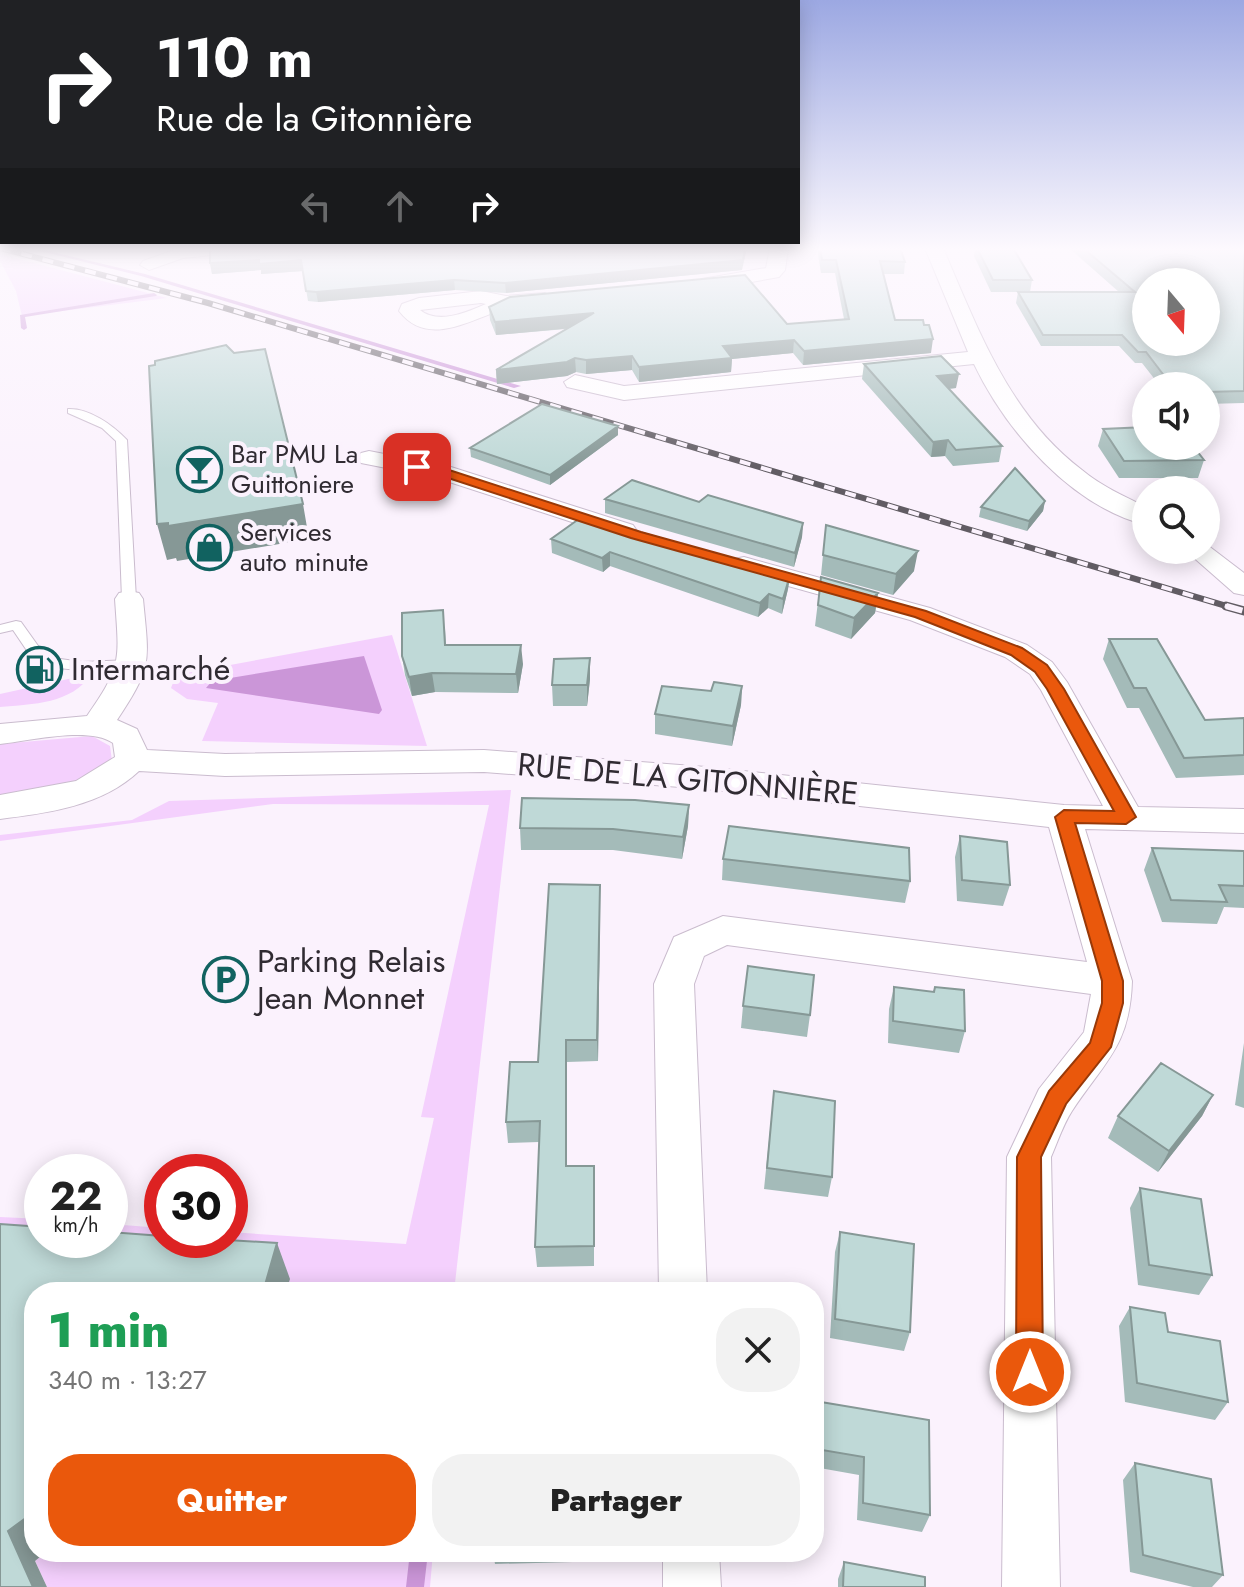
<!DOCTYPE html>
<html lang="fr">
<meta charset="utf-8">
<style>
:root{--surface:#fff;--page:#f2f2f2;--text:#222;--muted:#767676;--accent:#ea580c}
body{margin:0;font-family:Jost,sans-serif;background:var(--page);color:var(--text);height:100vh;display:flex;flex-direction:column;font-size:30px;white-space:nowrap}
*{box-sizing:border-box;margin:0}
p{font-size:26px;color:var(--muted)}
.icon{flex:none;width:44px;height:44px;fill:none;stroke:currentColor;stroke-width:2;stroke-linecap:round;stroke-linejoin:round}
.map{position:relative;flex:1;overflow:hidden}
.details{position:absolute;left:24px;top:1282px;width:800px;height:280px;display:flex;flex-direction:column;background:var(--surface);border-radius:32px;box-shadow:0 4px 20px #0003}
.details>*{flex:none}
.hud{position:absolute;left:0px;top:0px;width:800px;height:244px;box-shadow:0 4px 20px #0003;background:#202124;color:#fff;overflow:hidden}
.needle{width:52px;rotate:161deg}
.buttons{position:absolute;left:1132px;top:268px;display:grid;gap:16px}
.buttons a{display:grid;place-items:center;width:88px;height:88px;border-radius:50%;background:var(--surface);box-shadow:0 4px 20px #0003;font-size:40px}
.speed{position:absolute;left:24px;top:1154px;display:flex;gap:16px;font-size:40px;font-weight:700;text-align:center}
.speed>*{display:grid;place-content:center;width:104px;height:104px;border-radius:50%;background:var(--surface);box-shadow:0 4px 20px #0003;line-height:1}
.speed small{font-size:20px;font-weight:400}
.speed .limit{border:12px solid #d22;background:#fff;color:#111}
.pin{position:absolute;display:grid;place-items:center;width:68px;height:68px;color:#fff;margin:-34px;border-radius:16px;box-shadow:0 4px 12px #0006}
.me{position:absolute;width:88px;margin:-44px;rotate:0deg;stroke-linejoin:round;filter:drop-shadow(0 0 6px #0008)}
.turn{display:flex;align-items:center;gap:28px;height:168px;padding:0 24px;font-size:36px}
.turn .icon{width:104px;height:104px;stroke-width:2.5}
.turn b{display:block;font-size:56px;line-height:68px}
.lanes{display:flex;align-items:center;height:76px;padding:0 24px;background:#0003;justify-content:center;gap:40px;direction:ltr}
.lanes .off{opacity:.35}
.round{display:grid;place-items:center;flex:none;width:84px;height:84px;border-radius:32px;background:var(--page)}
.head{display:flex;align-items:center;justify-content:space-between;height:136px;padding:0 24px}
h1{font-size:48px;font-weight:800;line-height:60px;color:#1e9e55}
.button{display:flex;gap:16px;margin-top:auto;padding:16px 24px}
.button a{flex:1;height:92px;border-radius:32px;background:var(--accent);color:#fff;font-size:32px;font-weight:800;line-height:92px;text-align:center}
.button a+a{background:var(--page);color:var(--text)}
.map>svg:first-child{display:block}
</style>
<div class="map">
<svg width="1244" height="1587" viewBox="0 0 1244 1587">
<rect width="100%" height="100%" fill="#fbf2fd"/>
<!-- green -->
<path fill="#f4d0fd" d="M0,254L167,298L22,316L16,291L0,261Z
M392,635L427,746L202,741L218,703L187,699L171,688L176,675Z
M91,674C72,704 33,704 0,707V694Z
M92,736L110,746L112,761L93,778L50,789L0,795V744Z
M511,790L454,1292H286L289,1279L0,1258V1217L42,1219V1240H110V1224L162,1228V1240H230V1232L406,1244L434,1118L421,1117L489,805L273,804L0,841V835L132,820L169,801Z
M46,1552H433L430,1587H47L35,1561Z"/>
<!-- water -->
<path fill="#cb96d8" d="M364,656L382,710L379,714L206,688L212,681Z"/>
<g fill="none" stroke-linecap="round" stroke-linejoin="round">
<!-- stream -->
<path fill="#cb96d8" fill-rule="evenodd" d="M28,248H36L145,274L521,386L514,388L141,276Z
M154,293L157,295L156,296L25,317L27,328L24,330L21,328L20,315Z
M410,1552H428L424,1587H406Z"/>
<defs>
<path id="service" d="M68,409C89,408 113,425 127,440L136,599L134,602L129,603L122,599L116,441L102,428L68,413Z
M16,621L21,622L46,657L82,662L131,660L138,664C123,676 56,669 36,664L13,630L0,633V625Z"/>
<path id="minor" d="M180,248H241L232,253L183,258L149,270L140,265L143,261Z
M770,248H788L785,270L779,277L702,291L693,285L702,279L766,268Z
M925,248H943C978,329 1009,415 1082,470C1101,486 1124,496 1146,507V525C1071,506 1006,431 974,364L624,400L567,387L564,382L575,375L624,386L968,352Z
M481,291L506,296L545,293L555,299C544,310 526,304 512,307C476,315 430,351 399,311L402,304L419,298ZM481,303L486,304C467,312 439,325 420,310Z
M369,451L451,467L633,525L637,531L633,537L624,539L437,478L361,463L357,458L361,453Z
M1206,544L1244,573V595L1234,593L1185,550H1206Z
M744,557L930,608L1027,645L1052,662L1067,682L1138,807L1244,809V833L1085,829L1132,981C1130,1046 1105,1061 1072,1111C1063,1125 1058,1141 1051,1157L1060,1587H1002L1007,1157L1039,1089L1084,1032L1091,994L727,945L704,956L694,984L707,1292H659L654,984L674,937L723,916L1087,962L1049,827L706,789L484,772L225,776L139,771C102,806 48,813 0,819V795L76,781L115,757L113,743C89,726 29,741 0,744V724L87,716C123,665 119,659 115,599L119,593L129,591L139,593L143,599C149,662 153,666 117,720L137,729L147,750L225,754L484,750L706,767L1064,805L1103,806L1041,690L1030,674L1005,657L910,620L734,571L730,565L734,559Z
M663,1552H719L721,1587H663Z"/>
</defs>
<!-- service casing -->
<use href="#service" stroke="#cabcce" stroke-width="2"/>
<!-- minor casing -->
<use href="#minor" stroke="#cabcce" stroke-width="2"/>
<!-- service -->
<use href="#service" fill="#fff" fill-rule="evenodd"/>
<!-- minor -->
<use href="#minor" fill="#fff" fill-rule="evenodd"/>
<defs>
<path id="rail-far1" d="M0,248L208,303L1233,608"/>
<path id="rail" d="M1226,606L1244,611"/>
</defs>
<!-- rail-far1 casing -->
<use href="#rail-far1" stroke="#615c63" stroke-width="6"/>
<!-- rail casing -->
<use href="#rail" stroke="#615c63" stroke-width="9"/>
<!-- rail-far1 -->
<use href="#rail-far1" stroke="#fbf2fd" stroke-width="4" stroke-dasharray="11" stroke-linecap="butt"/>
<!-- rail -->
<use href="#rail" stroke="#fbf2fd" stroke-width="6" stroke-dasharray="17" stroke-linecap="butt"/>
</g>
<!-- wall -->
<path fill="#a4bbb9" d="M817,248H900L905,262L904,274H884L895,320L931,353L803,365L793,353L732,359L731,372L639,382L632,370L586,374L576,372L567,376L497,384L496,370L566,329L496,335L490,320L489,307L787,324L844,319L835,273H821Z
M975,248H1013L1032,280L1030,292H1119L1069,248H1052H1244V403L1206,404V386H1160L1142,363H1135L1119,346H1041L1016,303L1018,292H991L974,256Z
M210,263L742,270L506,293L455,290L318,302L308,301L303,271L261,274V270L212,274Z
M864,364L956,388L949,389L1002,446L999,462L953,466L945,456L931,457L862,379Z
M618,426V435L550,485L471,457L470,448Z
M1103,429L1204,460L1198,478H1119L1098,446Z
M605,499L699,502L803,523L802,537L794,567L605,513Z
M1045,501L1043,511L1027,531L979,517L981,507Z
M826,525L914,571L893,595L821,575Z
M551,539L790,575L788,589L782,614L768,608L758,617L610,566L603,572L552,553Z
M821,577L878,593L875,613L851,639L815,626Z
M445,629L446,645L523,664L518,693L435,692L412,696L405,675L402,656Z
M1109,639L1205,720L1244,718V775L1176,778L1139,708H1127L1103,659Z
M590,658V679L587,706H553L552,685Z
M742,686L741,705L732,746L655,734V714L711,691Z
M689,805L688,826L682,859L613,850H521L520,828Z
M960,836L1010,885L1003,906L957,901L955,857Z
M1152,848L1244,851V908L1224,907L1217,924L1162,922L1144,870Z
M723,859L910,881L905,903L722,880Z
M600,906L598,1061L567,1062V1166H594V1266L537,1267L535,1247L539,1142L508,1143L506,1122L538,1062Z
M894,987L933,992L935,987L965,1031L959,1053L888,1043L889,1009Z
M743,1006L810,1015L807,1037L741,1028Z
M1244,1043V1108L1235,1105Z
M774,1091L832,1177L828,1197L764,1189Z
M1213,1095L1202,1116L1158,1172L1108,1138L1118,1116Z
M1140,1188L1212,1275L1199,1295L1138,1285L1130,1208Z
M840,1232L910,1332L904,1351L830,1338L835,1252Z
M1130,1307L1168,1332L1228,1402L1215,1420L1125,1402L1119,1326Z
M821,1402L930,1515L922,1532L857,1520L859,1475L814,1467V1441L816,1420Z
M1135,1463L1223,1575L1212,1587H1193L1130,1572L1123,1480Z
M493,1552H573V1562L495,1564Z
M844,1562L925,1587H838V1579Z"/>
<!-- shaded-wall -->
<path fill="#869896" d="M747,248L742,270L506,293L505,283Z
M259,260H301L303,271L261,274V270L212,274L210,263Z
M454,280L455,290L318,302L316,292Z
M594,313V326L496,335L495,322Z
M933,339L931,353L803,365L804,351Z
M794,340L793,353L732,359L731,372L639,382V367L723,346Z
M632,356V370L586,374V360Z
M575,358L576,372L567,376L497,384L496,370Z
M959,374L956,388L935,390L937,376Z
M618,426V435L550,485V475Z
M948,440L945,456L931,457L933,442Z
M1045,501L1043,511L1027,531L1029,521Z
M303,504L309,539L177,561L176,558L167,560L157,524Z
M803,523L802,537L794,567L795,553Z
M918,551L914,571L893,595L896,574Z
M610,552V566L603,572L602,558Z
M790,575L788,589L782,614L783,599Z
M878,593L875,613L851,639L854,618Z
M769,594L768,608L758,617L760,603Z
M521,645L523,664L518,693L516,674Z
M590,658V679L587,706V685Z
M432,673L435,692L412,696L409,677Z
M742,686L741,705L732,746L733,726Z
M689,805L688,826L682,859L683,837Z
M600,885V906L598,1061L597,1040Z
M566,1040L567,1062V1187L566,1166Z
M1213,1095L1202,1116L1158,1172L1169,1151Z
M277,1243L290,1279L286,1292H263Z
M34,1512V1552H46L35,1561L47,1587H33L8,1531Z"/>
<!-- building -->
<path fill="#bfd9d7" stroke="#869896" stroke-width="2" fill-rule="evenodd" d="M210,248H745L743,260L505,283L454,280L316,292L306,291L301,260L259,264V260L210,263Z
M820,248H900L905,262L880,261L895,320H923L924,325H929L933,339L804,351L794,340L723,346L732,358L639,367L632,356L586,360L575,358L567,362L496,370L594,313L495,322L489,307L510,297L745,275L787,324L849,319L836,260H822Z
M977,248H1013L1032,280H993Z
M1083,248H1244V391L1206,392V386H1172L1146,352H1138L1122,335H1043L1018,292H1135ZM1146,282H1206V342H1146Z
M226,345L234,353L265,349L303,504L168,526V523L157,524L149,366L155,365V361Z
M941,356L959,374L937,376L1002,446L956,450L948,440L933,442L864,364Z
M542,404L618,426L550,475L470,448Z
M1146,427V446H1193L1204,460L1124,461L1103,429Z
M1015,468L1045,501L1029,521L981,507Z
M632,480L699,502L708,495L803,523L795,553L605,499Z
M583,516L790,575L783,599L769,594L760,603L610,552L602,558L551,539Z
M826,525L918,551L896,574L823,555Z
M821,577L878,593L854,618L818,605Z
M443,610L445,645H521L516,674L432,673L409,677L402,656V613Z
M1109,639H1157L1205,720L1244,718V755L1184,758L1146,688H1134Z
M590,658L587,685H552L554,659Z
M714,682L742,686L733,726L655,714L662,686L711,691Z
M522,798L635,800L689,805L683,837L613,829L520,828Z
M729,826L909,848L910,881L723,859Z
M960,836L1007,842L1010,885L962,880Z
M1152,848L1244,851V886L1219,885L1227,902L1171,900Z
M549,884L600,885L597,1040H566V1166H594V1246L535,1247L540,1121L506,1122L510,1062H538Z
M748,966L814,975L810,1015L743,1006Z
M894,987L934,992L935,987L964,990L965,1031L893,1021Z
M1161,1063L1213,1095L1169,1151L1118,1116Z
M774,1091L835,1101L832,1177L767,1168Z
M1140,1188L1201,1199L1212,1275L1149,1265Z
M0,1224L42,1227V1240H110V1232L162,1236V1240H227L277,1243L263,1292H34V1512L8,1531L33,1587H0Z
M840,1232L914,1244L910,1332L835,1319Z
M1130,1307L1165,1313L1168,1332L1220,1341L1228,1402L1137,1383Z
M821,1402L929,1420L930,1515L863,1503L864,1457L816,1449Z
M1135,1463L1211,1479L1223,1575L1143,1555Z
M844,1562L925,1577V1587H843Z"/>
<!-- sky -->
<linearGradient id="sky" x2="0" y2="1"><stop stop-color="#9ca8e2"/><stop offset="0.53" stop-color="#fdf9fe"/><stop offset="1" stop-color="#fdf9fe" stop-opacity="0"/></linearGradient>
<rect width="1244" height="470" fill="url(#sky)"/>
<!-- route -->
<path fill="#ea580c" stroke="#983908" stroke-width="2" d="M417,463L446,469L641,532L926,611L1022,648L1047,665L1064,689L1136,817L1126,824L1075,823L1123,981V1003L1111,1047L1066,1104L1041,1157L1043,1372L1039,1381L1030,1385L1020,1381L1016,1372L1017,1157L1049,1091L1090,1043L1102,1003V981L1055,817L1064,810L1114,811L1047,689L1035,672L1011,655L915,617L631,538L439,475L413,470L411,467Z"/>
<!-- icons -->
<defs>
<symbol id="bar-ring" viewBox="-11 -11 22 22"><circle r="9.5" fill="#fbf2fd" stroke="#116260" stroke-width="1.5"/><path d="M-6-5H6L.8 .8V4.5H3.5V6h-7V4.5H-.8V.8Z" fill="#116260"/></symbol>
<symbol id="shop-ring" viewBox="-11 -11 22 22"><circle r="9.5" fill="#fbf2fd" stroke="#116260" stroke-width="1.5"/><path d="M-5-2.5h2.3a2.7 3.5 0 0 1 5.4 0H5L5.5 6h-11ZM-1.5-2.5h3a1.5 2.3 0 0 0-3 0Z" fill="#116260"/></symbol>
<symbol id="fuel-ring" viewBox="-11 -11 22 22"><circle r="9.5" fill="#fbf2fd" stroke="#116260" stroke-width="1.5"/><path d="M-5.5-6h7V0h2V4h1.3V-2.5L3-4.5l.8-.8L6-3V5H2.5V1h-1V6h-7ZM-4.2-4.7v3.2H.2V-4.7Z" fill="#116260"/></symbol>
<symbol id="parking-ring" viewBox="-11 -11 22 22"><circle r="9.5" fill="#fbf2fd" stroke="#116260" stroke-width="1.5"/><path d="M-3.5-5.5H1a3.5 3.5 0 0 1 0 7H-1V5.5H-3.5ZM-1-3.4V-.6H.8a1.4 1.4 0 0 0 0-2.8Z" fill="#116260"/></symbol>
</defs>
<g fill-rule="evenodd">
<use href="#bar-ring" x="174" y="444" width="51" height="51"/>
<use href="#shop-ring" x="184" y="522" width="51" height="51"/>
<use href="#fuel-ring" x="14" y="644" width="51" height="51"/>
<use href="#parking-ring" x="200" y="954" width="51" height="51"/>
</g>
<g text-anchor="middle" stroke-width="8" stroke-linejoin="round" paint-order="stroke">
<!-- far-poi labels -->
<g font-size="26" fill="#302b32" stroke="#fbf2fd" text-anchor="start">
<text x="231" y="463">Bar PMU La<tspan x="231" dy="30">Guittoniere</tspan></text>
<text x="240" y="541">Services<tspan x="240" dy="30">auto minute</tspan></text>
</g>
<!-- poi labels -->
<g font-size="32" fill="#302b32" stroke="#fbf2fd" text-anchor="start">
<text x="71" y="680">Intermarché</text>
<text x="257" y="972">Parking Relais<tspan x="257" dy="37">Jean Monnet</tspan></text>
</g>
<!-- street labels -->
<g font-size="32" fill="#302b32" stroke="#fbf2fd">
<text transform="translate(688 779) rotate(5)" y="11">RUE DE LA GITONNIÈRE</text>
</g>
</g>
</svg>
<div class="buttons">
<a><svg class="needle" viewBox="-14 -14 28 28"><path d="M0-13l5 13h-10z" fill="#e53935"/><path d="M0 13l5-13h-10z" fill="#767676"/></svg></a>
<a><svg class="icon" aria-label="sound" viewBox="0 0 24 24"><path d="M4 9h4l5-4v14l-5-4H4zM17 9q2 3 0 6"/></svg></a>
<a><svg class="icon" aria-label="search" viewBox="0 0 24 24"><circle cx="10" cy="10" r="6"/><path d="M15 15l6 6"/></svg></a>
</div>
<div class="speed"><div>22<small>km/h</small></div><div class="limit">30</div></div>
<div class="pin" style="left:417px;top:467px;background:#d93025"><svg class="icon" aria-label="arrive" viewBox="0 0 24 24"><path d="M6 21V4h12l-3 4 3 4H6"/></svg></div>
<svg class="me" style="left:1030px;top:1372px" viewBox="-20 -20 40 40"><circle r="17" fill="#ea580c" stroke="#fff" stroke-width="3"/><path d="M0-11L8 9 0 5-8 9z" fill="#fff"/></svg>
<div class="hud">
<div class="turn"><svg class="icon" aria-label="right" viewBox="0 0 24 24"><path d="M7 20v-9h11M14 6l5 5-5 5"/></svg><div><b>110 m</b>Rue de la Gitonnière</div></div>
<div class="lanes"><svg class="icon off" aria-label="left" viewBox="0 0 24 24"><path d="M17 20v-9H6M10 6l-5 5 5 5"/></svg><svg class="icon off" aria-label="ahead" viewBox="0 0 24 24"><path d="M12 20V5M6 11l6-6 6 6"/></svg><svg class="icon" aria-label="right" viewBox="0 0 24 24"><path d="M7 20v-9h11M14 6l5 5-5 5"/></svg></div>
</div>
<section class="details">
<div class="head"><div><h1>1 min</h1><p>340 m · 13:27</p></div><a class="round"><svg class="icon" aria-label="close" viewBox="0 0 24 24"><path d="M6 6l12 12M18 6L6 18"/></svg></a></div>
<div class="button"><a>Quitter</a><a>Partager</a></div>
</section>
</div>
